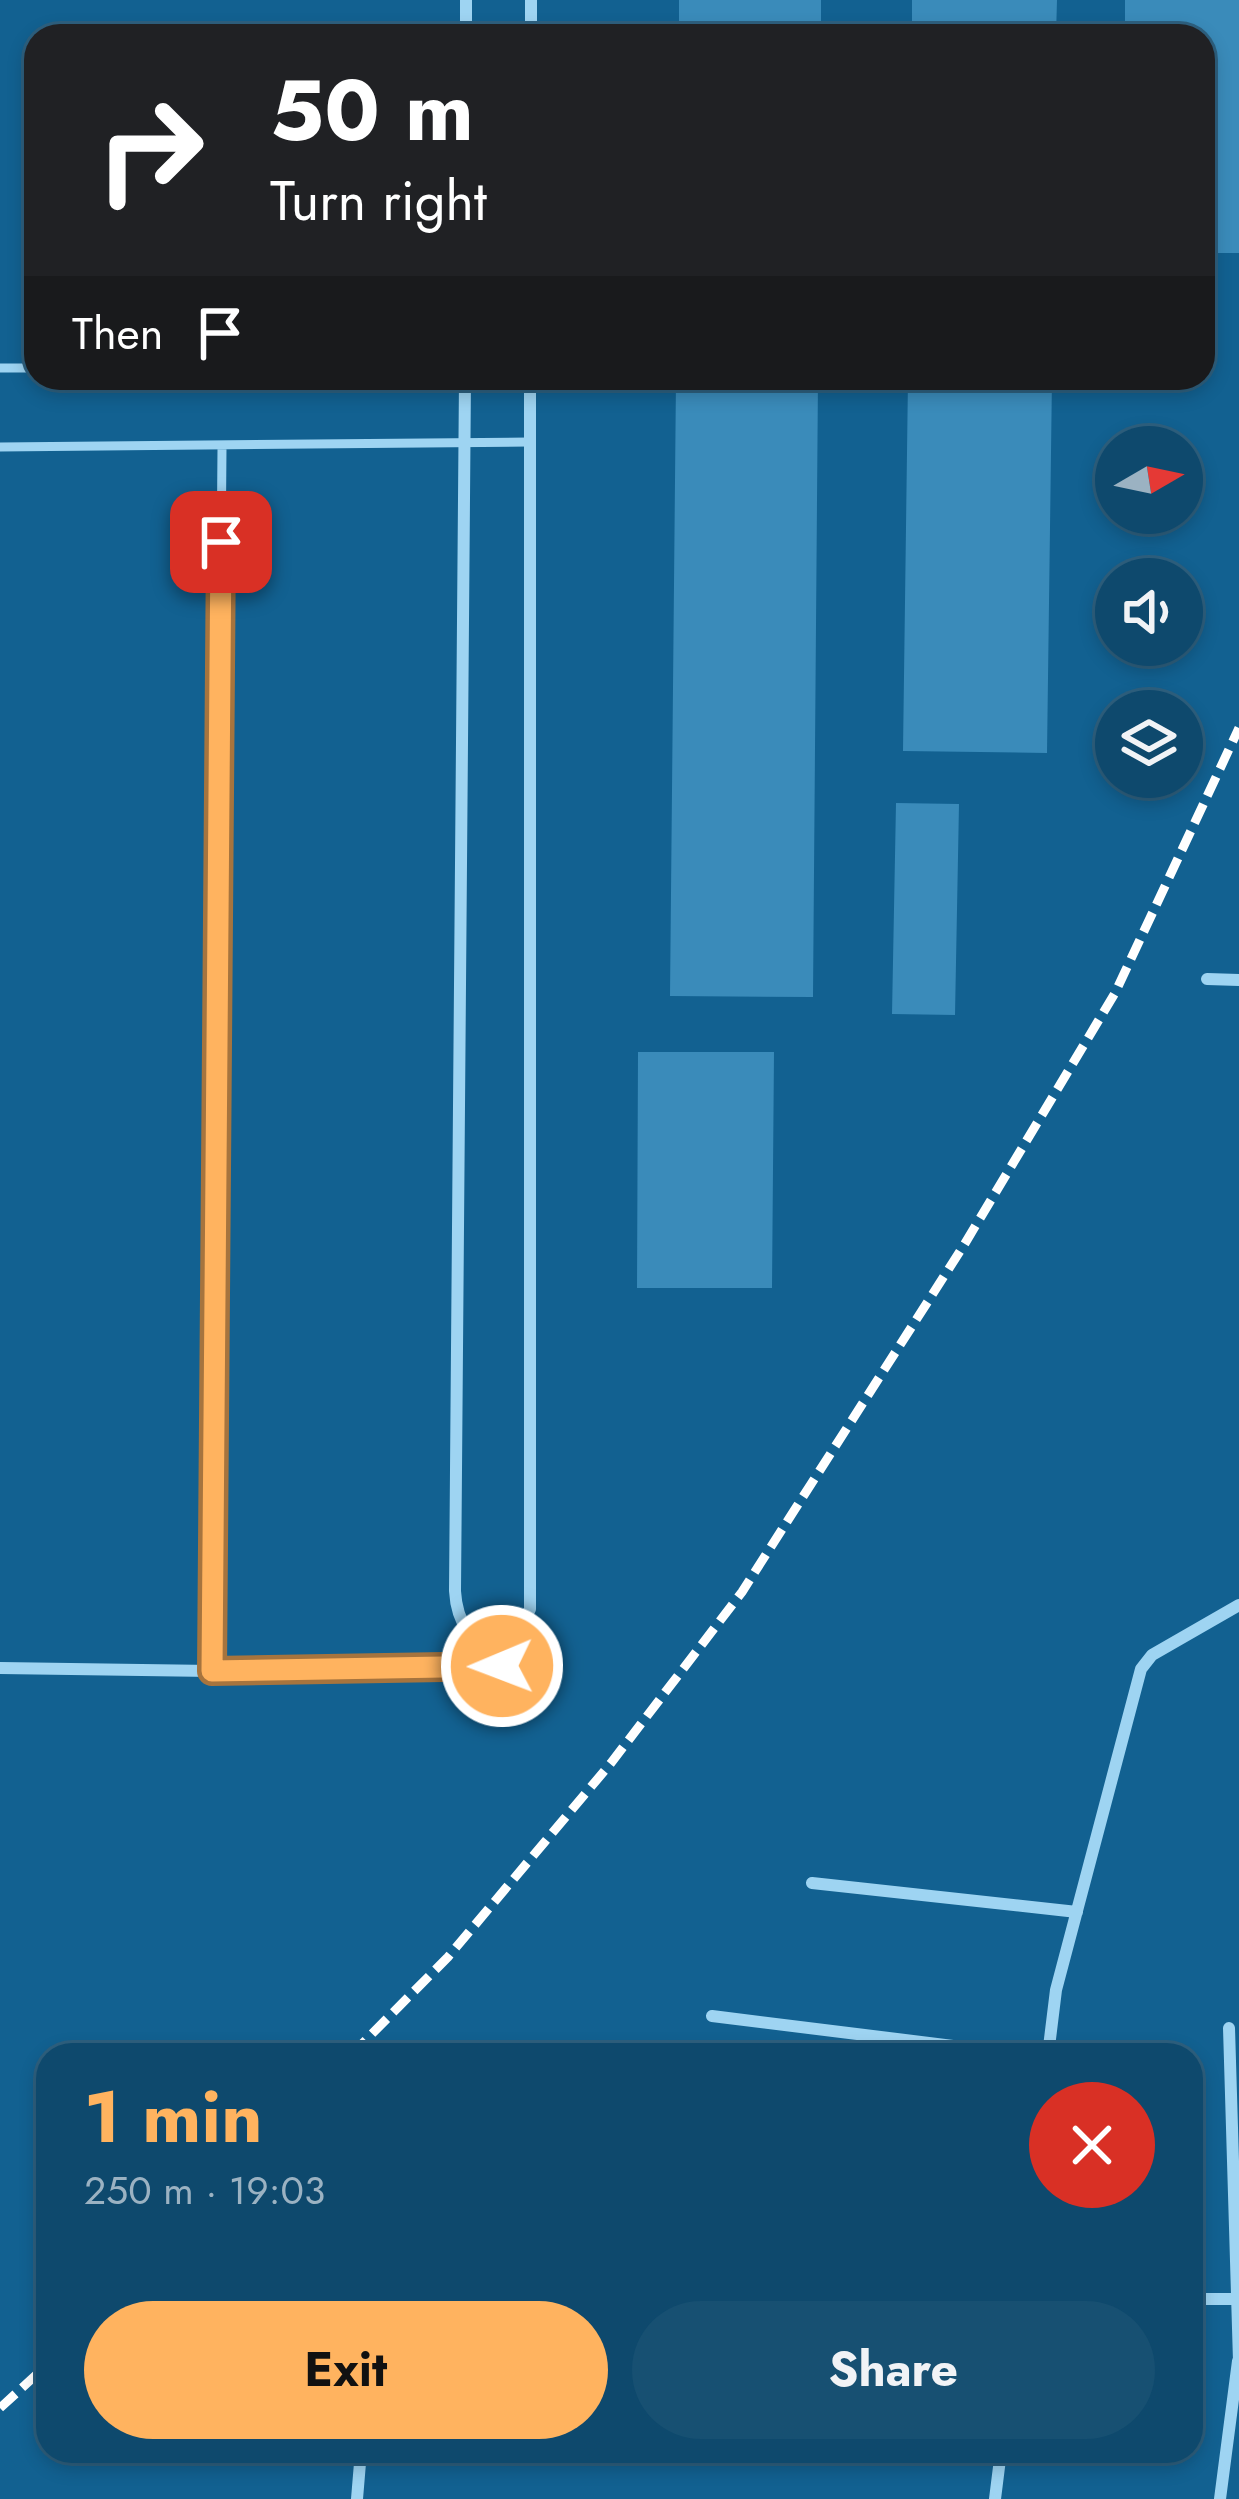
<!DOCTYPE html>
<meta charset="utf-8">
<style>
:root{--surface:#0e496d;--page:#175072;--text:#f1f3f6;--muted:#9bb2c2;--line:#2e6180;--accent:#ffb35f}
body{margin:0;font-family:Jost,sans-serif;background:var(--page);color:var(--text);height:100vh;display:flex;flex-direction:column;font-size:45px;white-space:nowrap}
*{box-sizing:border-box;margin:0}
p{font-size:39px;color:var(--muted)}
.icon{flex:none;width:66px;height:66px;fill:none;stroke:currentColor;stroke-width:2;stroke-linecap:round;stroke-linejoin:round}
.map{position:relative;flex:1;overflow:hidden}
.side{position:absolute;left:36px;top:2043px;width:1167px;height:420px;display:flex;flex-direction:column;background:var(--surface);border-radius:36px;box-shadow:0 6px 18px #0003,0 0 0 3px var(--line)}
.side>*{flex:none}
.guide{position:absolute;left:24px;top:24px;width:1191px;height:366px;border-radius:36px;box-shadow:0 6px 18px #0003,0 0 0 3px var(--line);background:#202124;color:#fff;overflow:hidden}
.needle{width:78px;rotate:81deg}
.buttons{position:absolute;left:1095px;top:426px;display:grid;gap:24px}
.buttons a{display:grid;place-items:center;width:108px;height:108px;border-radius:50%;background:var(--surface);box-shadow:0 6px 18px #0003,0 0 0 3px var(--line);font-size:60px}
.pin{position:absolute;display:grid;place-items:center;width:102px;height:102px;color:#fff;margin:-51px;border-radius:24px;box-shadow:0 6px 18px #0006}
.me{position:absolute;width:132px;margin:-66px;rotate:269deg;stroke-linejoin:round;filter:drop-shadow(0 0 9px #0008)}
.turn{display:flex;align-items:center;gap:42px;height:252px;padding:0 48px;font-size:54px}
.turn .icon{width:156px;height:156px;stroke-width:2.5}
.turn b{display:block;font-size:84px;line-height:102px}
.then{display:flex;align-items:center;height:114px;padding:0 48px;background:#0003;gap:24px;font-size:45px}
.round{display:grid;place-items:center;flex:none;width:126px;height:126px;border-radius:63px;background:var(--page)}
.head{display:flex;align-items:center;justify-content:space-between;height:204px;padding:0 48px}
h1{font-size:72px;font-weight:700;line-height:90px;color:var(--accent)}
.button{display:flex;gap:24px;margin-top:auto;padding:24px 48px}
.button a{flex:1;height:138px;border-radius:72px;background:var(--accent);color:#111;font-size:48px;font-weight:700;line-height:138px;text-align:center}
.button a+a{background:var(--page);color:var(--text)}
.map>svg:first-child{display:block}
</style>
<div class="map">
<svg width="1239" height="2499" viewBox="0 0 1239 2499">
<rect width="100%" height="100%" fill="#126191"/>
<!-- building -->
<path fill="#3a8bba" d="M679,0H821V36H679Z
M912,0H1057L1056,36H912Z
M1125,0H1239V253H1203V36H1125Z
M676,378H818L813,997L670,996Z
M908,378H1052L1047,753L903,751Z
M896,803L959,804L955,1015L892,1014Z
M638,1052H774L772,1288H637Z"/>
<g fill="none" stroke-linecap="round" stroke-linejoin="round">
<!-- lane -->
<path stroke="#9ed4f2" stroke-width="9" d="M0,368H36
M0,447L529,442
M212,1671L222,448"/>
<!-- street -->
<path stroke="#9ed4f2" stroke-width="12" d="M466,36V0
M531,36V0
M465,378L455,1591C457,1628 475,1642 502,1666
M1207,979L1239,980
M502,1666L530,1609V378
M0,1668L212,1671L502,1666
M812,1883L1077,1912
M712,2016L1026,2055
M1229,2028L1239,2361
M1048,2055L1056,1990L1141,1669L1152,1655L1239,1605
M1191,2299H1236
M357,2499L361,2451
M995,2499L1001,2451
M1220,2499L1238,2361"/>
<!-- rail -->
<path stroke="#fff" stroke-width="9" stroke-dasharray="21 9" stroke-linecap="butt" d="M351,2055L448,1957L611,1763L742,1592L964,1245L1115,993L1239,728
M0,2408L48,2364"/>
</g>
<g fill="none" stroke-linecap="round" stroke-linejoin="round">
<defs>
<path id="route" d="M221,542L212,1671L502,1666"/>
</defs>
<!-- route casing -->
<use href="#route" stroke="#a6743e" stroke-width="30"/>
<!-- route -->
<use href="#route" stroke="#ffb35f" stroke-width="21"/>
</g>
</svg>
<div class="buttons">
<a><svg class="needle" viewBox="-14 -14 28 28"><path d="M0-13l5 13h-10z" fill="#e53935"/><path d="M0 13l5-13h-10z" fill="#9bb2c2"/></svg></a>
<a><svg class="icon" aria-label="sound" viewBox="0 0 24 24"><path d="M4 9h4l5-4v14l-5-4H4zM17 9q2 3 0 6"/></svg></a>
<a><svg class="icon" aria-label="layers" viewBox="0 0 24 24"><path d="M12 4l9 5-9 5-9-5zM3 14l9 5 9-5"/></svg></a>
</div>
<div class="pin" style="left:221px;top:542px;background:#d93025"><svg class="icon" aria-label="arrive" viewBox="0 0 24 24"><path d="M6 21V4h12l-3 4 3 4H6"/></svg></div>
<svg class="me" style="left:502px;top:1666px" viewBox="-20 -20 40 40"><circle r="17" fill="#ffb35f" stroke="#fff" stroke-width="3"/><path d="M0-11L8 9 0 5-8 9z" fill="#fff"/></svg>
<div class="guide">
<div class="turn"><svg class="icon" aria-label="right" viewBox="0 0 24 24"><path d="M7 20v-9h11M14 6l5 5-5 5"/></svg><div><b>50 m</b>Turn right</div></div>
<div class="then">Then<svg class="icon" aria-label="arrive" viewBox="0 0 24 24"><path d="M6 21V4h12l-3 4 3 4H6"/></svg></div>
</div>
<section class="side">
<div class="head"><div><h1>1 min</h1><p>250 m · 19:03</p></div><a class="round" style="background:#d93025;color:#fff"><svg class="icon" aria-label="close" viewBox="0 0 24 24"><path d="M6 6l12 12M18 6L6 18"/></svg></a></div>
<div class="button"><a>Exit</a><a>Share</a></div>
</section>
</div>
